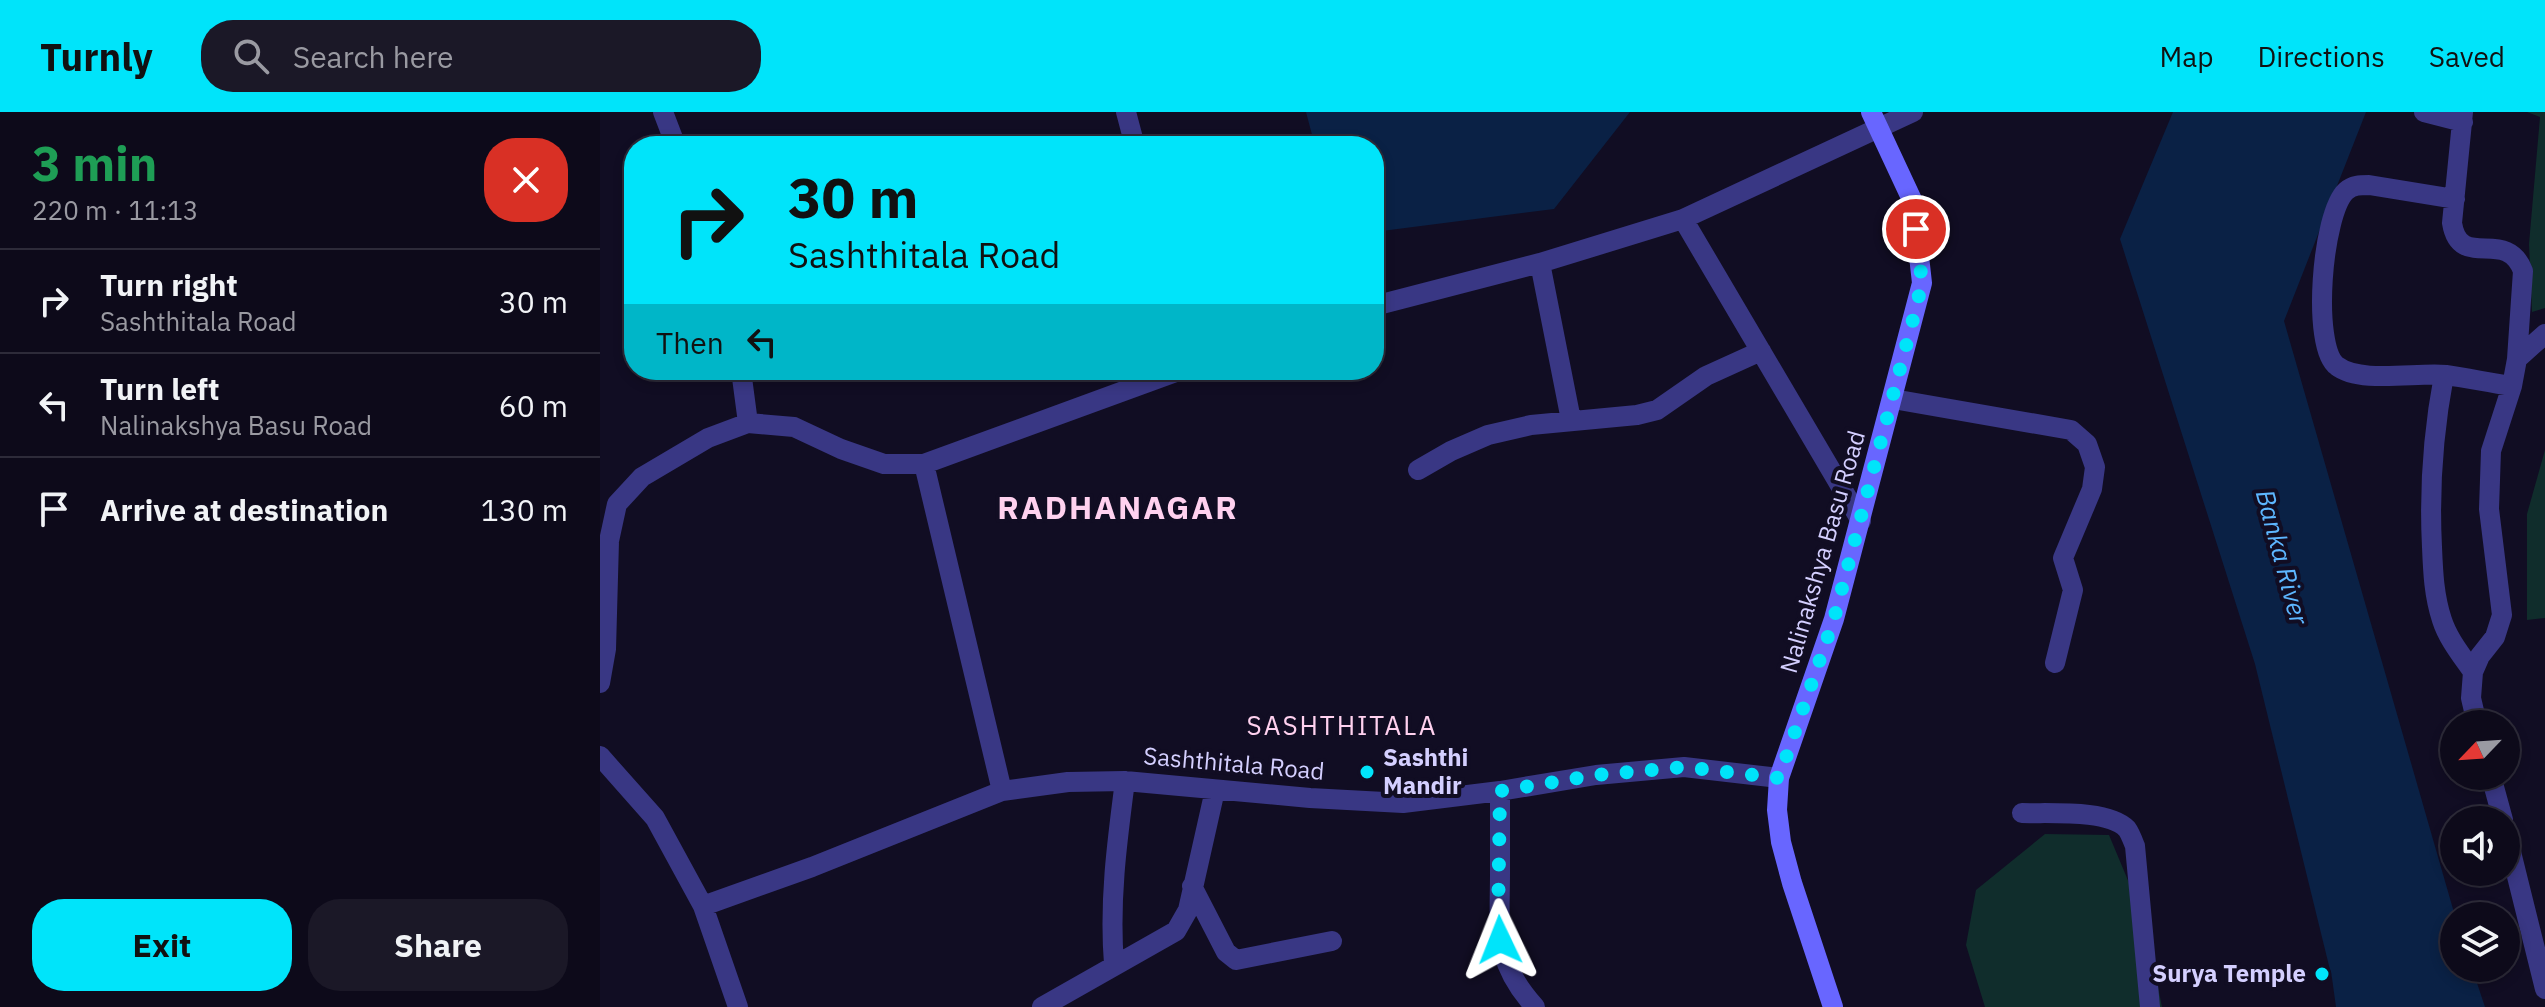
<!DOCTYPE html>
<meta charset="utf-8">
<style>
:root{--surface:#0d0a1a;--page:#1b1827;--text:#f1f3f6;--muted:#9a9aa2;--line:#2d2b39;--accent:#00e4fa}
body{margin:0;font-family:"IBM Plex Sans",sans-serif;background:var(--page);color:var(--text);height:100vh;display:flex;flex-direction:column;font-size:30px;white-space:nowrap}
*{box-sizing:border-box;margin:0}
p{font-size:26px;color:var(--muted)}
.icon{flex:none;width:44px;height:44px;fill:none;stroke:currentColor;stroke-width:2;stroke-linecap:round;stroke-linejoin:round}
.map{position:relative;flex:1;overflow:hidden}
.drawer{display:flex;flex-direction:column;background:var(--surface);width:600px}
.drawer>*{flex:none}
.top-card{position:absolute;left:24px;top:24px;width:760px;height:244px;border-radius:32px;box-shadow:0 4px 12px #0003,0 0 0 2px var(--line);background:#00e4fa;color:#111;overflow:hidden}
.needle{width:52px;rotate:245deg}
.fabs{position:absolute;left:1840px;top:598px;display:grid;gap:16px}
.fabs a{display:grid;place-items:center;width:80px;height:80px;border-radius:50%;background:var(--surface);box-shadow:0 4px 12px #0003,0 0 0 2px var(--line);font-size:40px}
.pin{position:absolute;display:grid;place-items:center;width:68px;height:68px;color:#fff;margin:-34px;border:4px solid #fff;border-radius:50%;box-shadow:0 2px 8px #0007}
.me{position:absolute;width:88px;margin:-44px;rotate:358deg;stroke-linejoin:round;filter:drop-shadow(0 0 6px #0008)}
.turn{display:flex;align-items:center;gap:28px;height:168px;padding:0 32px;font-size:36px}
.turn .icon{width:104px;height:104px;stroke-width:2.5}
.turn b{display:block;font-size:56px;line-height:68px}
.then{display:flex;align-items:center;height:76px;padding:0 32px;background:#0003;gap:16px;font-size:30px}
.round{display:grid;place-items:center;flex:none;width:84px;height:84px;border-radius:32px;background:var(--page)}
.head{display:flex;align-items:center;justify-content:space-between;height:136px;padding:0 32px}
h1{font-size:48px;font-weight:700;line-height:60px;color:#1e9e55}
.action{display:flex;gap:16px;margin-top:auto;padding:16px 32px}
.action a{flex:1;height:92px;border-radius:32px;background:var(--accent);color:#111;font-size:32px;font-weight:700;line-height:92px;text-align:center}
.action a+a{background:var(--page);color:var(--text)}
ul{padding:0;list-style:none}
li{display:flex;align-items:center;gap:24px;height:104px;padding:0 32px;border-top:2px solid var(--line)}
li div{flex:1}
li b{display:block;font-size:30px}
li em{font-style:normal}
header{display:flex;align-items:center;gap:48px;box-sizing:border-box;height:112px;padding:0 40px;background:var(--accent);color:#111}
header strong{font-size:38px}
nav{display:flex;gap:44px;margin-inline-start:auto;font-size:28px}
.search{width:560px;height:72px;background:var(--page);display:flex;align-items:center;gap:20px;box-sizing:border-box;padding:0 28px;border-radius:32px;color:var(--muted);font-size:30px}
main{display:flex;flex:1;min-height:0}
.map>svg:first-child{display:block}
</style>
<header>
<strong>Turnly</strong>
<div class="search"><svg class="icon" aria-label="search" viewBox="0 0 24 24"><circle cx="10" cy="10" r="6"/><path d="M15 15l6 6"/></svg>Search here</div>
<nav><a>Map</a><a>Directions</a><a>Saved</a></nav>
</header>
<main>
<section class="drawer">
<div class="head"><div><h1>3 min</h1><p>220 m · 11:13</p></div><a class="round" style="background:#d93025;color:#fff"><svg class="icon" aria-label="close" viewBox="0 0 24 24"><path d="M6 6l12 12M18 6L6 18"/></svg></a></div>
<ul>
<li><svg class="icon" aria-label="right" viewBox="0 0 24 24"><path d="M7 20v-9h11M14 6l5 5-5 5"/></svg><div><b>Turn right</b><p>Sashthitala Road</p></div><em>30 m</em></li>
<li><svg class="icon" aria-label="left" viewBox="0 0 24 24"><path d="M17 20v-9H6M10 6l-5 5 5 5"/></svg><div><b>Turn left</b><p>Nalinakshya Basu Road</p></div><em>60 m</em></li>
<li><svg class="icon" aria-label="arrive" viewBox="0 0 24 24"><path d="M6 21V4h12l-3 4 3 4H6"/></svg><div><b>Arrive at destination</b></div><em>130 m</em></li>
</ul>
<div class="action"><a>Exit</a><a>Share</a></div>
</section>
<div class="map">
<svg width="1945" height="895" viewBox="0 0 1945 895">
<rect width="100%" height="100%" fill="#110d23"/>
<!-- green -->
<path fill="#102d2c" d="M1927,0H1945V196L1932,200L1929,132L1940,5Z
M1945,338V506L1927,508V402Z
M1445,722L1509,723L1545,809L1562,895H1385L1366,833L1376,778Z"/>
<!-- water -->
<path fill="#0a2145" d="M706,0H1030L954,97L774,120V34H715Z
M1573,0H1766L1684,209L1855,804L1854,856H1872L1885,895H1736L1732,866L1655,552L1520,127Z"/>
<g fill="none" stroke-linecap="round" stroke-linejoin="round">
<!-- street -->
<path stroke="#393784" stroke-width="20" d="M63,0L76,34
M526,0L535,34
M1824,0L1863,10
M1863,0L1852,111C1860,160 1906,114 1923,159L1917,247L1912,274L1891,339L1889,397L1902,503L1895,525L1880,544L1873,560L1871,586L1877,612
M1855,87L1769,73C1760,73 1753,73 1746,79C1722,101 1711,235 1737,254C1760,272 1817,260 1846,263C1868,266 1890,271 1912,274
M1083,107L1261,409
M940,151L971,308
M774,194L940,151L1083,107L1313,0
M1917,247L1945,222
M141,258L148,311
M1844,263C1833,321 1829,376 1832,435C1833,460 1834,484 1842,508C1848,527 1862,544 1873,560
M1293,287L1471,318L1487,332L1495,355L1492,377L1463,446L1473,478L1455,551
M324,352L402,679
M818,358L851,339L888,323L931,313L1037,303L1057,298L1106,264L1161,239
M0,571L6,537L9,429L17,392L42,365L108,326L148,311L194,315L241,337L284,352H324L581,258
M0,644L55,706L103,794L138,895
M1891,664L1903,708
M900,679C900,707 900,734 900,761C900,818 893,849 935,895
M1422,701C1448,702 1508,697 1527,717C1530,721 1533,729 1535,734L1550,895
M1906,720L1945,877
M592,774L626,840L636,848L732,829
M103,794L212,755L402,679L468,670L525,669L710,686L803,691L900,679L996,663L1084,655L1179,666
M514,852C509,790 517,730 525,669
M442,895L576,819L588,798L615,678"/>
<!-- secondary -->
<path stroke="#6866ff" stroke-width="20" d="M1233,895L1192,771L1181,730L1177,698L1179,666L1234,507L1322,171L1313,90L1271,0"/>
</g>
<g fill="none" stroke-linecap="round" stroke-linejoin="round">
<!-- route -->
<path stroke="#00e4fa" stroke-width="14" stroke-dasharray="0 25.2" d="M900,828L898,812L900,679L996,663L1084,655L1179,666L1234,507L1315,200L1322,171L1316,117"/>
</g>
<!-- markers -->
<g fill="#00e4fa" stroke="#110d23" stroke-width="3">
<circle cx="767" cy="660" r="8"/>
<circle cx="1722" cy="862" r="8"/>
</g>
<g text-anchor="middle" stroke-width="8" stroke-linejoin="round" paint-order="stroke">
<!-- street labels -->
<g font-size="24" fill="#d4cfff" stroke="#110d23">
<text transform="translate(1223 440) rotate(-74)" y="8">Nalinakshya Basu Road</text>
<text transform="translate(634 652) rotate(5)" y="8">Sashthitala Road</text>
</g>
<!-- poi labels -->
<g font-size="24" font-weight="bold" fill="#d4cfff" stroke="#110d23" text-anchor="start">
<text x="783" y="654">Sashthi<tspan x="783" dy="28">Mandir</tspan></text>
<text x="1706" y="870" text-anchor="end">Surya Temple</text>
</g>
<!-- water labels -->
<g font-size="26" font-style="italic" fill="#5db6ff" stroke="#110d23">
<text transform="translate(1682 445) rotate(75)" y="9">Banka River</text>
</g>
<!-- neighbourhood labels -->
<g font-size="26" letter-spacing="2" fill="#ffd1ef" stroke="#110d23">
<text x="742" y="623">SASHTHITALA</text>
</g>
<!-- district labels -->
<g font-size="32" font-weight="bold" letter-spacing="2" fill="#ffd1ef" stroke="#110d23">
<text x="518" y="407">RADHANAGAR</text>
</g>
</g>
</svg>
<div class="fabs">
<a><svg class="needle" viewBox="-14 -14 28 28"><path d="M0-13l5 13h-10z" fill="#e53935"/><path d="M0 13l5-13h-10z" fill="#9a9aa2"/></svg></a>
<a><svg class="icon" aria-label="sound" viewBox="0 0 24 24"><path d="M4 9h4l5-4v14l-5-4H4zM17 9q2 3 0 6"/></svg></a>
<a><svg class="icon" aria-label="layers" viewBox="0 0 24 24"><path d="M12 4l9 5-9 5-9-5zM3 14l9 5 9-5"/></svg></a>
</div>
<div class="pin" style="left:1316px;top:117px;background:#d93025"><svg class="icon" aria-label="arrive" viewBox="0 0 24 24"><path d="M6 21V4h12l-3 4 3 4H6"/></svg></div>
<svg class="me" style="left:900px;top:828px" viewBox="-20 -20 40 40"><path d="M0-17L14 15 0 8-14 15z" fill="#00e4fa" stroke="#fff" stroke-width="4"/></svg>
<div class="top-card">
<div class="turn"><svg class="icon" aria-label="right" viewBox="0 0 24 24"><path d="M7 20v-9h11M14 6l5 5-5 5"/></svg><div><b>30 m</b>Sashthitala Road</div></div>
<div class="then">Then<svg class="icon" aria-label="left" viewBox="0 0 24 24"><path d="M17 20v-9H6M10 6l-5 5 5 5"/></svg></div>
</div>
</div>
</main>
